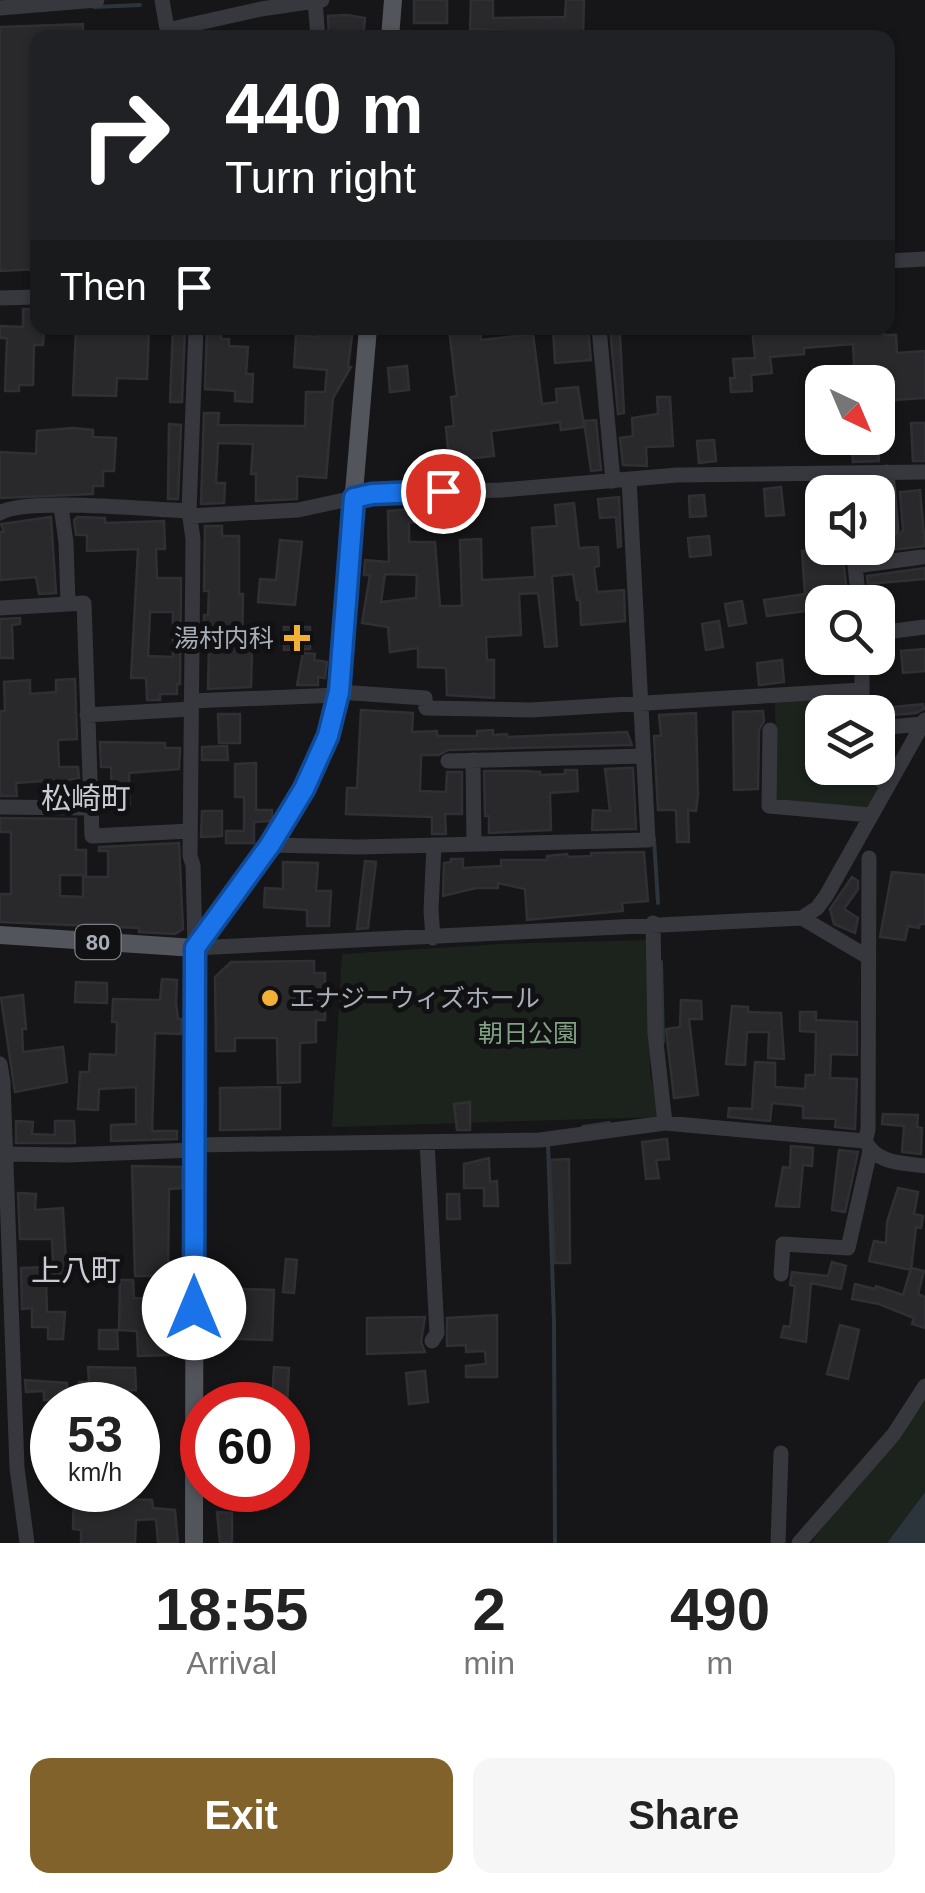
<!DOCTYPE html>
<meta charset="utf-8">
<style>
:root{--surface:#fff;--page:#f6f6f6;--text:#222;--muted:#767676;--accent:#80622a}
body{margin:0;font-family:Arial,"Noto Sans JP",sans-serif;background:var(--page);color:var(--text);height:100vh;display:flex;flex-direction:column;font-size:38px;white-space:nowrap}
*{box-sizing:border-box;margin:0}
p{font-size:32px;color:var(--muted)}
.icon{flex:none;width:55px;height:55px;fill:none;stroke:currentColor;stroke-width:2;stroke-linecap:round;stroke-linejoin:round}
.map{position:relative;height:1543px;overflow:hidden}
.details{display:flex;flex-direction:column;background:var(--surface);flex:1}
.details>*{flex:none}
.hud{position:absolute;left:30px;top:30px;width:865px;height:305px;border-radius:20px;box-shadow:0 2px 8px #0004;background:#202124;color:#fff;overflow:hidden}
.needle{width:65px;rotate:136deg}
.controls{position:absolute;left:805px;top:365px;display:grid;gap:20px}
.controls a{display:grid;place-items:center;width:90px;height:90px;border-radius:20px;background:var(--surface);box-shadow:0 2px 8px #0004;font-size:50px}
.speed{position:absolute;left:30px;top:1382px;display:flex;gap:20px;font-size:50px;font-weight:700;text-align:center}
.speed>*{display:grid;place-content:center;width:130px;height:130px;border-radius:50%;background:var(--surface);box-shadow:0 2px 8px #0004;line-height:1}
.speed small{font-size:25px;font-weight:400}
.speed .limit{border:15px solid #d22;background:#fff;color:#111}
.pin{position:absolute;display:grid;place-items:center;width:85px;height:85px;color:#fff;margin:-42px;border:5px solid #fff;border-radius:50%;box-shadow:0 2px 10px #0007}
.me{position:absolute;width:110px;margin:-55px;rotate:0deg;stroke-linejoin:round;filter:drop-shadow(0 0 8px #0008)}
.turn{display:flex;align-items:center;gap:35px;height:210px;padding:0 30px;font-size:45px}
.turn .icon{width:130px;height:130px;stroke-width:2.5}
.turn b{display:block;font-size:70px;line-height:85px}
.then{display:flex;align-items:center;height:95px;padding:0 30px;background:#0003;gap:20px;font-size:38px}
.eta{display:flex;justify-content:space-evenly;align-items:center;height:170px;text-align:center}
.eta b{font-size:60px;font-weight:700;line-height:70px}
.primary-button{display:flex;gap:20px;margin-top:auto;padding:20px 30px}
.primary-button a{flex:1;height:115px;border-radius:20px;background:var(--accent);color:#fff;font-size:40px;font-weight:700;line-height:115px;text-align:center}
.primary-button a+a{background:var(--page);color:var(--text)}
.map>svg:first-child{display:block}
</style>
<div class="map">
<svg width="925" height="1543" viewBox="0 0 925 1543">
<rect width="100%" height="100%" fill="#161618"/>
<!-- green -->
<path fill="#1c231d" d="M775,698L808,699L816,707V732L822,736V768H830V776L864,775L882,789L868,811L776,800Z
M649,940L650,1072L659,1117L332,1127L342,954L501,944Z
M925,1392V1492L887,1543H811Z"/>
<!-- water -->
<path fill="#2c353c" d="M925,1492V1543H887Z"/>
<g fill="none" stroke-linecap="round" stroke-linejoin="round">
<!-- stream -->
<path stroke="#2c353c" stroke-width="4" d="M94,7L140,5
M654,839L658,903
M661,962L663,1042
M583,1127L609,1123
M548,1143L554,1321L555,1543"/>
</g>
<!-- building -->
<path fill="#29292c" stroke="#303034" stroke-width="2.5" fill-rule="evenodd" d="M414,0H447V23H414Z
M471,0H493V18L565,17L566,0H584L583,37L514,38L515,31L470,29Z
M347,15L365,18L363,38H329L328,16Z
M83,24V38H38V269L0,271V27Z
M23,309H38V328H44L43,345H34L33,385H19V391H5L7,338H0V326L23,327Z
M76,328H149L147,379L117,378L116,396L73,395Z
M173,328H185L182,402H170Z
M207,328H221V339H229V346L248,347L246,374H253L252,402L235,401V391L205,389Z
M319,328H353L348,367H351L333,398L326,478L297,476V499L256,501V474H251L253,444L218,443L216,483H225L224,503L201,504L204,413H219L218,425L305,426L306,392H325L327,370L294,367L296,335L318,337Z
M480,328L481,340L533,334L542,404L557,402L556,389L578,387L584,427L561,430L560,422L491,431L494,456L449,461L446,427L454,426L451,397L457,396L449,329Z
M553,328H588L591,360L555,363Z
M610,328H618L620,335L624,413L618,414Z
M752,328H769V331L884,328V335H896L897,353L925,351V398L878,401V382H855L853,344L804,348V354L770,357L772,373L751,375L752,391L731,392L730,378H735L733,359L755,358Z
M407,366L409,390L390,392L388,368Z
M657,397H670L673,446L646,447L647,466L623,465L620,438L633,436L632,418L658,414Z
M596,420L601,470L591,471L584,421Z
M911,423H925V461H913Z
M169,424L181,425L178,499H168Z
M73,428L93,430V437L116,438L114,471H103V486H93V494L0,498V452L36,454L37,431Z
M851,438H877L879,461L853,462Z
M714,440L716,461L699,463L697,441Z
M781,487L784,515L766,516L764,489Z
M822,487V535L817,536L809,489Z
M920,490L925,546L865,553V550L878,548V496L882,536L894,541L903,530L900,492Z
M704,495L706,516L690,517L689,496Z
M619,497L621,546L618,547L616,517L600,518L598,499Z
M574,503L579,548L598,547L599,566L594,567L597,592L624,590L625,621L581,625L580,600H577L573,574L552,576L557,646L545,647L538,593L519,594L521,635L486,637L487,660H494V698L447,695L446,668L418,667V648L390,652L388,627L362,623L370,575H364L365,560L389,562L388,511L443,507L444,524L409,522V542H435L440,606H462L460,540L481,539L482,580L535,577L532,528L557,526L555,505ZM385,574L417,575L416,598L381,602Z
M51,517L56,593L39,594L36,577L0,580V532H4L1,524Z
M77,517L105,518V523L164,521L165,549H156L157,578H181L180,684H177V694H160V700H147L146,678H131L138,549L87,551V535H76L74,520ZM150,612H173V657L148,656Z
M205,526H222V536H239V594H243L242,650L252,651L251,687L208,689L209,645H203L204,615H208L209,591H204Z
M709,536L711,555L690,557L688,538Z
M280,540L302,542L295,605L258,602L260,579L276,580Z
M842,550L848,602H822V609L767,616L764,600L805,594L802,551Z
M925,568V579L868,584L867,576Z
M742,601L746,623L729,626L725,604Z
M20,618V624L12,625L13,658H0V619Z
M719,621L723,647L706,650L702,624Z
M284,627H310V649L284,650Z
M925,649V671L903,673L901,651Z
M303,653L315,654L314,660L327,662L325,678L318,677V685H297Z
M782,660L784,682L759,685L757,663Z
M75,679L77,739L58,740L59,767H78L79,778L55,782L56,796H44L43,781L16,783L17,796H0V711H5L4,682L30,680V694L56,692V680Z
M923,704L924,709L916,713L882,716L881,708Z
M361,710L413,713L412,732L437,731V736H477V731L493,730V735L507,734V737L627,732L632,745L448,750L439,755H421L420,791L446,792L447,772H462V814H445L446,834H432V817L346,814L347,788H357Z
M763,711L764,721L759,730L758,789L734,790L733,712Z
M696,713L698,795L696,811L688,810L689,842H677L676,810H658L654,736H661L659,715Z
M218,714H240V743H219Z
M100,742L165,743V748H180L179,769L129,773L130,805L112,806L111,767H101Z
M227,746L228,760H202V747Z
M256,763V810H272V818L270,821L254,822V843H226V831H244V797H235V764Z
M628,768H633L636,829L592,830L593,810L610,811L605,769Z
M565,770H577L578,791L550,793L551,830L489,833V816H485L484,771H526L540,772V775L565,774Z
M202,811H222V836L201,837Z
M0,818L76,819V850H86V875H60V896L83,897V877H108V851H99V847L179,843L183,929L175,934L139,932V928L0,922V894H11V832H0Z
M644,852L648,901L622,903L623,911L527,920L525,889L498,883V888H476L443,896L444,863L451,862V859H463V868L501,866V860H547V856L567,854L568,857L591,856V853Z
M365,861L376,862L368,928L357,929Z
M283,862L318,863L316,891H331L329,926H307V910L264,907L265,888L283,889Z
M892,872L925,875V924H920L919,928L908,926L905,940L880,937Z
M852,877L858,881V889L844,909L858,918L855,933L834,924L830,909Z
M314,961V973H325V1020H316V1042L300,1043V1082L278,1083L277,1038H235V1051H216L215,977L231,962Z
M162,979L177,980L176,1003L178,1019H182L181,1034L155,1033L152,1131H177V1139L111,1141V1125L136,1124V1087L99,1089L98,1110L78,1109L80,1072H89L90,1054L116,1055L117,1022H112L113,999L160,1000Z
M76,982L107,983V1003L75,1002Z
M23,995L26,1029H22L23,1052L63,1047L67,1082L15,1092L1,998Z
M681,1000L701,1001L702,1019H689L698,1095L674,1098L666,1029L680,1027Z
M732,1006L748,1007V1012L781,1013L784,1059L768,1058L769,1032H747L745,1065L726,1064Z
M800,1012H816V1020L857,1022V1055L831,1054L830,1078L857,1079L855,1129L835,1127L836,1119L803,1118V1106L772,1103L770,1121L728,1117L729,1108L752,1109L755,1062L775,1063V1087L805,1089L806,1075H815L816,1032L800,1031Z
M280,1087V1129L220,1130V1088Z
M470,1102V1130H457L454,1104Z
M883,1114L918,1115L917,1127L922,1128L921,1154L902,1152L904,1126L882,1124Z
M16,1121L33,1122L32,1134L55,1135V1121H74L75,1143H16Z
M667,1139L669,1159L656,1160L659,1178L646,1179L642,1142Z
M791,1146L813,1148L812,1166L803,1165L799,1207L776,1206L783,1167L790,1168Z
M839,1150L858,1152L845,1212L832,1210Z
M489,1158L490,1182L497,1181L498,1206H484V1188H464V1164Z
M569,1159L570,1263H555L550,1160Z
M132,1166L182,1167V1188L169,1189L168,1276H135Z
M898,1188L918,1192L914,1214L923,1216L921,1228L916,1227L911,1270L869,1261L874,1241L886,1243L887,1222Z
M18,1193L36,1194L35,1210L63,1208L66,1262H70V1278L46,1280L47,1312H65L63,1339H48V1327H32V1308L22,1309L21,1268L47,1267V1262H53L52,1239H20Z
M447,1194H459L460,1219H447Z
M286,1259L297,1260L294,1293L283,1292Z
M832,1262L846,1266L841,1289L811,1283L806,1342L781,1337L784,1326L790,1327L795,1286L790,1285L792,1272L828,1276Z
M911,1268L924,1271L918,1294L925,1297V1328L912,1324L914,1318L879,1304L852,1299L855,1284L875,1289L876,1286L903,1295Z
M120,1280H133L134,1298L176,1299L175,1331H168L169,1355L138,1356L137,1331L119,1330Z
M214,1288L274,1290L272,1340L212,1338Z
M497,1315V1377H466V1366L486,1364L485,1351L466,1352V1345L447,1346V1318Z
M425,1317L421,1342L425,1352L367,1354V1318Z
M840,1325L859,1330L848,1379L827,1374Z
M99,1330H117L118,1349H99Z
M88,1367L135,1368L136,1390L79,1392V1382H89Z
M274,1367L289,1368L287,1405H272Z
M425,1371L428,1402L409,1404L406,1373Z
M25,1380L67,1383V1390L59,1391V1400H44V1391L26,1392Z
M74,1490H96V1498L152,1500L153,1508L175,1510L178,1543H158L156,1519L136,1520L135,1543H81V1530L73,1529Z
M217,1512L232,1513V1543H220Z"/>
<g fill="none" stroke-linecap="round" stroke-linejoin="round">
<!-- minor -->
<path stroke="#37383d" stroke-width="15" d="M162,0L168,35
M315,1L318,38
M0,8L97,0
M167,30L261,9L322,0
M888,261L925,259
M0,298L38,297
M196,328L189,511L193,539L190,856L193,865L195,948L802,918L817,908L826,896L925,720
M599,328L613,481
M887,472L892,530
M61,507L66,542L68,603
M0,513C25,497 153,510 189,511
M190,516L298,510L372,494L502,490L677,475L925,472
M853,548L859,602
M855,566L922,557
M0,608L84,603L92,836L190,831
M878,633L925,627
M862,658V712
M339,692L425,698L426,708L531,710L861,690
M191,701L338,695
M87,715L191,709
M878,728L923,724
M770,730L769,806L870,815
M473,760L474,843
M448,761L644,756
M867,768L887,786
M0,807L91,808
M270,845L358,847L648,840L629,479
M869,858L868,1130L865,1141C877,1164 902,1163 925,1166
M802,918L868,957
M653,923L655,1033L665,1123
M433,938L431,910L434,845
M0,1064L3,1082L17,1468L27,1543
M427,1142L437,1333L432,1341
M195,1145L540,1140L665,1123L865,1141
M6,1154L68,1155L194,1150
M781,1274L783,1244L848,1248L870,1151
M778,1543L781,1453
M799,1543L894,1434L925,1386"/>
<!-- major -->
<path stroke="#53555c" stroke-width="18" d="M390,38L393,0
M0,935L195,948
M194,1543L195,948L270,845L304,789L335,715L368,328"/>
</g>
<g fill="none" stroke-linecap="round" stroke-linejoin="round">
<defs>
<path id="route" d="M194,1308L195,948L270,845L304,789L328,736L339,692L354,498L372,494L443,491"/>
</defs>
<!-- route casing -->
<use href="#route" stroke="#114b97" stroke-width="25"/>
<!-- route -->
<use href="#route" stroke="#1a73e8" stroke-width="18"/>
</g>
<!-- markers -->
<g fill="#f2b134" stroke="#111113" stroke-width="4">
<path d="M292 623h10v10h10v10h-10v10h-10v-10h-10v-10h10z"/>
<circle cx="270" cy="998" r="10"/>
</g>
<g text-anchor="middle" stroke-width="10" stroke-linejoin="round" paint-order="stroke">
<!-- shield labels -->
<rect fill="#111113" stroke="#7b7e86" stroke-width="2.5" x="75.5" y="925" width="45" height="34" rx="8"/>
<g font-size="22" font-weight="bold" fill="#a8adb8">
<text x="98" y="950">80</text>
</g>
<!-- poi labels -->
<g font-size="25" fill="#a8adb8" stroke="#111113" text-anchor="end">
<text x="274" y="647">湯村内科</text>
<text x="290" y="1007" text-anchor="start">エナジーウィズホール</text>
</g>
<!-- park labels -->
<g font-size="25" fill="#7fa381" stroke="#111113">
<text x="528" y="1042">朝日公園</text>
</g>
<!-- quarter labels -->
<g font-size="30" fill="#c9ccd4" stroke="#111113">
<text x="86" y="809">松崎町</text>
<text x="76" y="1281">上八町</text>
</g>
</g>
</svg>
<div class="controls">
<a><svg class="needle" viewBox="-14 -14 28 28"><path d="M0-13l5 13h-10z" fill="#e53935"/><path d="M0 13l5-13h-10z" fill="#767676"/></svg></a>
<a><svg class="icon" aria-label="sound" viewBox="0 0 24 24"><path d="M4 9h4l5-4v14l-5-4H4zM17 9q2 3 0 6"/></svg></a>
<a><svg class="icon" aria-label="search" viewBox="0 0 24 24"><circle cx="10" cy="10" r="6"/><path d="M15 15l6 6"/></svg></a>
<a><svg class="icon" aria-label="layers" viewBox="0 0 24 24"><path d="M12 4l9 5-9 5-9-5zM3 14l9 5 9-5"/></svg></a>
</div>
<div class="speed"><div>53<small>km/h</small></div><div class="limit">60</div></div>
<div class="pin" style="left:443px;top:491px;background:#d93025"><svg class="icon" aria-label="arrive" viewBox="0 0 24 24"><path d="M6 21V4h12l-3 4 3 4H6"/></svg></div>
<svg class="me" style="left:194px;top:1308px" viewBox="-20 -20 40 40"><circle r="19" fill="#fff"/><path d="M0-13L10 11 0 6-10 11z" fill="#1a73e8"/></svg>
<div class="hud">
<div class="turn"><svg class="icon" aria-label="right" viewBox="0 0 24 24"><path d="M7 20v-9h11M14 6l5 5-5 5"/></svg><div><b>440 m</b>Turn right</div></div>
<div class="then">Then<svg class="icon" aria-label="arrive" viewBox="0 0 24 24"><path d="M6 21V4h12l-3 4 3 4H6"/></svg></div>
</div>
</div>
<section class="details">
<div class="eta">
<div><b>18:55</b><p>Arrival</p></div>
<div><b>2</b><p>min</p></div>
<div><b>490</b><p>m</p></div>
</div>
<div class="primary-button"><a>Exit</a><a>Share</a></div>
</section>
